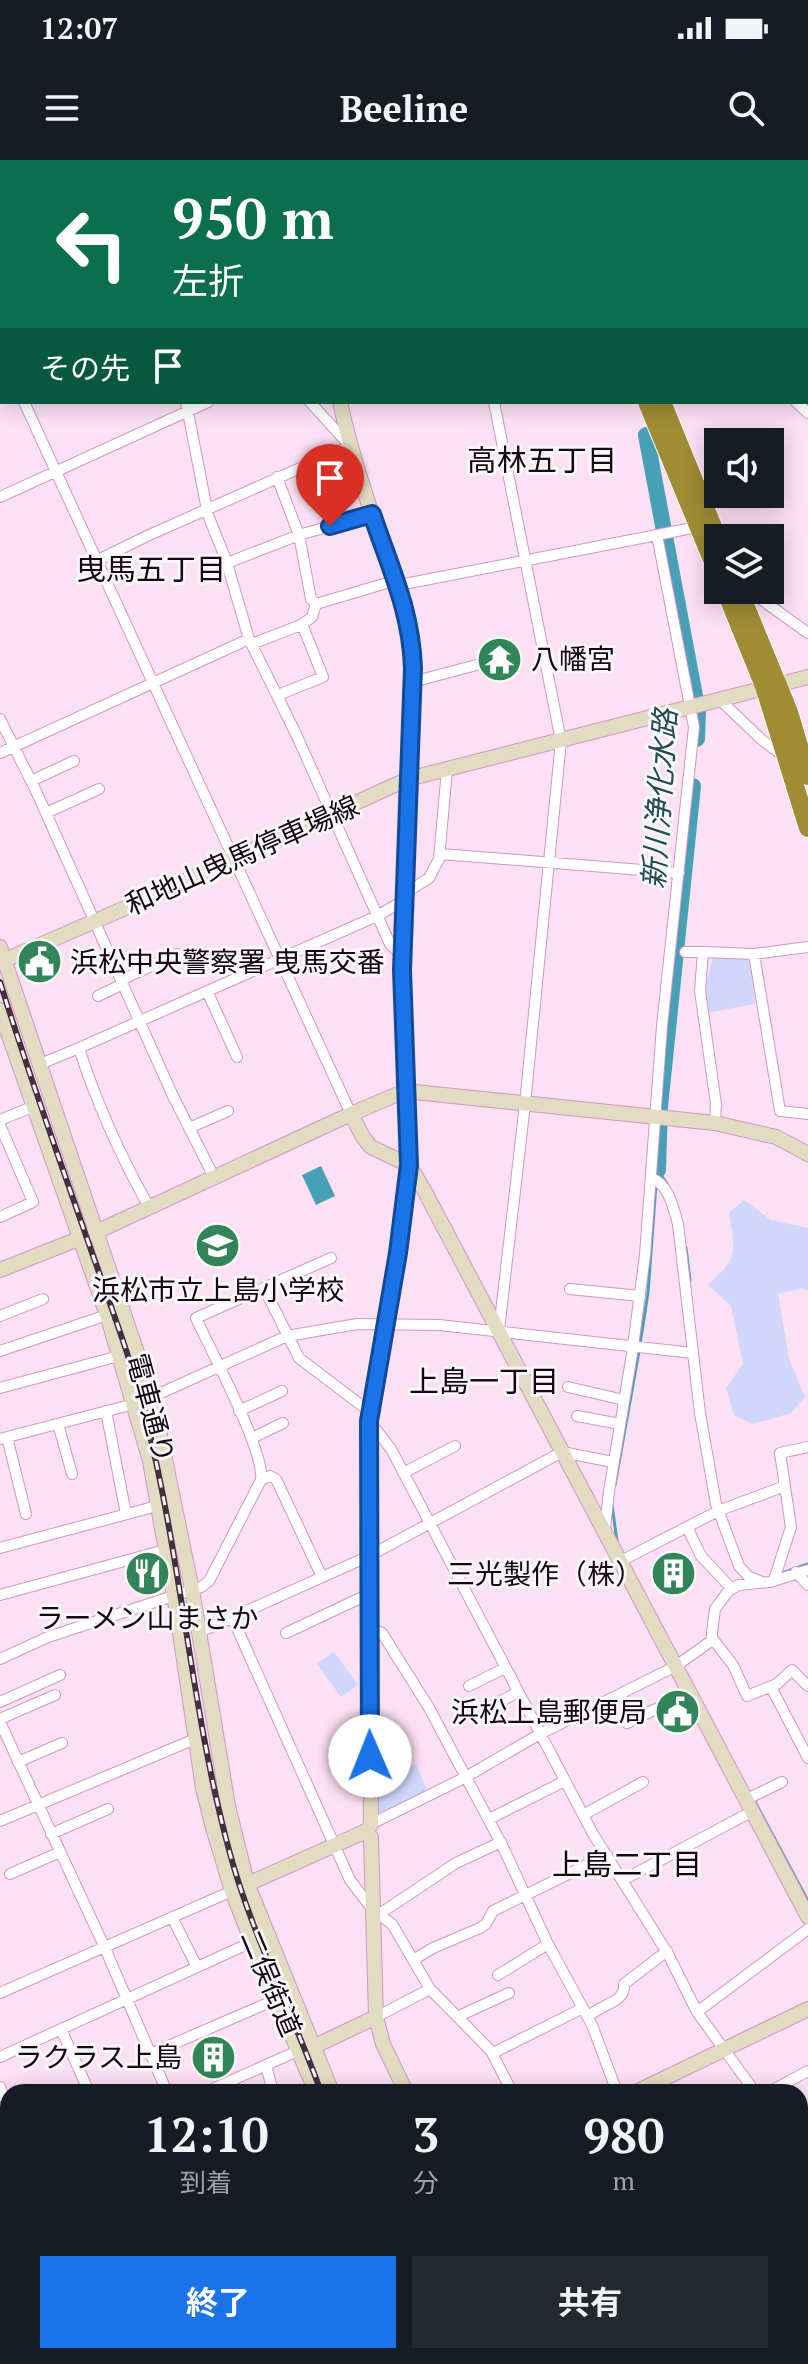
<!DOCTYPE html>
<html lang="ja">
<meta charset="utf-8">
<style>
:root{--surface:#171b24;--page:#242831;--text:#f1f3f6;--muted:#9ea1a6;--accent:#1a73e8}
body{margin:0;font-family:"PT Serif","Noto Sans JP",serif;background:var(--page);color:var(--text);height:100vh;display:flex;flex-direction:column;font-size:30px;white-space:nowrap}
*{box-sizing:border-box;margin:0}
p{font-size:26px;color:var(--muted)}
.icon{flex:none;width:44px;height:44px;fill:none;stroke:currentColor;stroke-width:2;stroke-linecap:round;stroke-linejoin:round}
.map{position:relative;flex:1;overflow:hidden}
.sheet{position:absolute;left:0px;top:1924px;width:808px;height:280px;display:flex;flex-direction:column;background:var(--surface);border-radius:24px 24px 0 0;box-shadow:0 4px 20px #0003}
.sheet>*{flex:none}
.guide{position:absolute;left:0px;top:0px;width:808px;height:244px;box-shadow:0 4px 20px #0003;background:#0b6e4f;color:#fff;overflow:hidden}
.tools{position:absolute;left:704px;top:268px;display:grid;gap:16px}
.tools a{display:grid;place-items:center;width:80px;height:80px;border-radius:0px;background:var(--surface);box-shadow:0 4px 20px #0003;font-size:40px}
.pin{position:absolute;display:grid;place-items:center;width:68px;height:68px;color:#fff;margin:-82px -34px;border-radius:50% 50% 50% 0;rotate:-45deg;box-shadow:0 0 8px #0007}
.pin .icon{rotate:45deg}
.me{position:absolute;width:88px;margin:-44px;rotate:359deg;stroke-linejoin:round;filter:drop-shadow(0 0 6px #0008)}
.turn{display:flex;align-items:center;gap:28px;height:168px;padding:0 40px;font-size:36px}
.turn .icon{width:104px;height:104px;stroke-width:2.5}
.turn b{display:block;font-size:56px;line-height:68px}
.then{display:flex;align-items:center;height:76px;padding:0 40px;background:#0003;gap:16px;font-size:30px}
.eta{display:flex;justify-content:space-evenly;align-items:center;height:136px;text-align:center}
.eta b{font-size:48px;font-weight:700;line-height:56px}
.action{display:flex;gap:16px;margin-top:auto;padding:16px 40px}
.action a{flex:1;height:92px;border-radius:0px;background:var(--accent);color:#fff;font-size:32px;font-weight:700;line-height:92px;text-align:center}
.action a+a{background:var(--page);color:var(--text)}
.status{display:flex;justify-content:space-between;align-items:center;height:56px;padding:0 40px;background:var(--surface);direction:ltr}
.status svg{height:22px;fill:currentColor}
header{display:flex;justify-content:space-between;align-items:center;height:104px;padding:0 40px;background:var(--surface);font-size:36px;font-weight:700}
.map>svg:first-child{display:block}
</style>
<div class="status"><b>12:07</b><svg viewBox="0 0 49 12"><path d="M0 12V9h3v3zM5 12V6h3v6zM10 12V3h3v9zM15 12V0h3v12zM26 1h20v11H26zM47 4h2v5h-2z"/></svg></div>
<header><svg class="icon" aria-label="menu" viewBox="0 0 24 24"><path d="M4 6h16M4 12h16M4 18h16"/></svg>Beeline<svg class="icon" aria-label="search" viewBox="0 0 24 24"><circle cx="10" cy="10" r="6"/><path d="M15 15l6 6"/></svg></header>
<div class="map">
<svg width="808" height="2204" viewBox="0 0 808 2204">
<rect width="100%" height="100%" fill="#fce0f4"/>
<!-- green -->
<path fill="#d0d7fb" d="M713,797L747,798L751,802L755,844L706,853L704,833Z
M744,1040L771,1060L808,1068V1130L802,1128L778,1134L789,1199L805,1237L791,1253L753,1264L734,1255L726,1228L743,1204L731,1146L708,1125C739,1097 735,1092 729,1053Z
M334,1492L358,1525L341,1537L317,1504Z
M416,1604L427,1631L385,1653L379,1652L377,1623Z"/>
<!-- water -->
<path fill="#48a0b6" d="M321,1006L335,1036L316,1045L302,1015Z"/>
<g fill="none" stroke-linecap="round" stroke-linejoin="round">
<!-- stream -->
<path stroke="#48a0b6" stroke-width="3" d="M592,2L593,0
M758,430L780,447
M658,1010L667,1024
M686,1088L690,1120
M640,1184L648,1133L656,1024
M615,1325L639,1191
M612,1345L617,1381
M782,1413L808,1404
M753,1638L808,1741"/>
<!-- river -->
<path stroke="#48a0b6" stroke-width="16" d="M243,0L246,2
M533,0L535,1
M316,2L327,0
M646,275L698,552L697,579
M658,1010L660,947L693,626"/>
<defs>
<path id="street" d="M60,0L62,2
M187,0L188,2
M448,0V2
M599,2L600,0
M771,2L774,0
M0,15L2,17
M806,87H808
M0,94L2,96
M806,103H808
M0,127L2,126
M806,156L808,155
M0,191L2,195
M24,242L351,954
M186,242L208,355L226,400L249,479L296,574L390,784L403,797
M494,242L561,581L525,944L499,1170
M796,242L808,253
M277,317L299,375L311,439L316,444
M0,337L208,242
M657,375L702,366
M96,401L147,376L350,286L310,242
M227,403L299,375L372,354
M399,425L657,375L694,567L662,866L645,1095L632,1194L609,1331L605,1368
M748,430L808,473
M252,484L301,465L312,457L316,444L397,420
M412,522L488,502
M278,535L323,517L302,464
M718,538L762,580L782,595
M0,559L36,631L173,936L214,1017
M0,593L249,479
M31,621L74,601
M46,653L99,629
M441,694L679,713
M404,734L429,718L439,699L447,610
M685,792H703
M754,794L780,951L808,954
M121,820L177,794
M207,831L237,897
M98,836L123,824
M79,888L377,756L403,741
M38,905L79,888C97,945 120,995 149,1047
M0,960L32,947
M715,963L716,944L700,831L703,792L754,794L808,787
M0,965L33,1042L0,1057
M189,968L228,951
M651,1018C669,1024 673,1047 678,1064L700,1253L716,1344L739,1406L749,1417L760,1421
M264,1128L299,1198L370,1252
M570,1129L640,1136
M0,1156L43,1139
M0,1191L107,1155
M568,1227L624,1240
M0,1228L119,1196
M152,1237L287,1176L357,1164L439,1165L693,1193
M106,1251L126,1354
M239,1251L282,1231
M577,1256L620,1264
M370,1262L391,1289L593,1674L668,1794L697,1852L755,1932
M58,1264L72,1314
M7,1277L26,1354
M252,1278L283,1263
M0,1279L134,1244
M403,1313L455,1286
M261,1320L270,1316L276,1319L322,1417
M687,1367L701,1396L732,1429
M0,1388L157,1346
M621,1401L718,1351L785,1326
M796,1412L808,1425
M774,1420L791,1367L780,1293L808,1287
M0,1435L165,1390
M232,1457L350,1720L373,1750L392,1764L430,1829L491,1891L512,1932
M369,1467L382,1473L428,1546L502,1685L548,1784L592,1865L617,1932
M200,1472L369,1396L562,1292L613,1302
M286,1473L369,1434
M712,1478L733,1505L747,1536L777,1524L792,1510L808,1526
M0,1499L48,1477L201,1427L209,1421L261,1320C265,1291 211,1191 196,1158L331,1098
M469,1526L505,1508
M771,1527L808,1598
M0,1542L60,1515
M484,1550L518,1532
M0,1559L55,1535
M0,1562L104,1786L167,1932
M627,1563L689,1533
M18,1602L62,1583
M745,1640L782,1622
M583,1655L643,1622
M489,1659L565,1621
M0,1661L195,1579
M371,1664L464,1618L540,1574L676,1506L711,1481L715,1449L729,1430L739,1425L770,1422L808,1410
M51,1674L108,1649
M10,1714L60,1692
M623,1720L751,1652
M378,1755L456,1703L501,1682
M172,1757L197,1807
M413,1800L433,1788L480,1768L486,1764L493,1751L607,1695
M498,1815L548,1784
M0,1833L232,1731
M697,1852L808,1769
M459,1856L509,1833
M376,1857L430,1829
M588,1857C600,1843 625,1845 624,1824L667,1791
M61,1869L89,1932
M493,1893L583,1848
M150,1894L277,1839
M0,1897L252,1782
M0,1927L8,1946
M206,1932L266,1905
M273,1932L266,1905L300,1890
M769,1932L808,1911
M800,1960L808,1953
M800,2023L808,2036
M0,2024L8,2020
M800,2080L808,2075
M0,2107L8,2125
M0,2191L8,2187
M40,2196L44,2204
M119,2196L123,2204
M196,2196L199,2204
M287,2196L291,2204
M528,2196L532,2204
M753,2196L758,2204
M321,2204L339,2196
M601,2204L614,2196"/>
<path id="secondary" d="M288,0V2
M806,55L808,56
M0,787L152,1237L192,1430L228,1646L247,1723L332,1932
M5,800L123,749L408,619L808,517
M0,850L108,1158L150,1301L177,1453L203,1628L213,1668L232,1731L252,1782L316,1932
M351,954L363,977L371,987L409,1005L424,1030L808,1757
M0,1110L96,1072L351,954L405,931L715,963L776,977L808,994
M367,1671L371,1678L376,1857L383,1884L406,1932
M232,1731L362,1673L368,1670L371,1664L369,1261L398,1093L409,1005L402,810L413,508C411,454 394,416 376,366C362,325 349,285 340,242
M315,1886L376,1857
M636,1932L808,1849
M800,2049L808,2046
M800,2062L808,2059
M408,2196L411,2204
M423,2196L426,2204
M142,2204L159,2196
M457,2204L475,2196
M492,2204L509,2196"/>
<path id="highway" d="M548,0L549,2
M562,0L563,2
M647,242L718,414
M662,242L718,379
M725,430L764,526L808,668
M739,430L789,552L808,616"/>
</defs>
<!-- street casing -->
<use href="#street" stroke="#d595c5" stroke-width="12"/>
<!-- secondary casing -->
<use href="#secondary" stroke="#d595c5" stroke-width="16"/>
<!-- highway casing -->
<use href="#highway" stroke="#fff" stroke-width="20"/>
<!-- street -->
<use href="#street" stroke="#fff" stroke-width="10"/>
<!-- secondary -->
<use href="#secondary" stroke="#e2dcc2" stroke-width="14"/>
<!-- highway -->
<use href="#highway" stroke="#a08c34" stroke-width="18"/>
<defs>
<path id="rail" d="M0,822C28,912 60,1001 91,1090C111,1147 133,1204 147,1263C182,1403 191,1549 229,1690C251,1773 292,1851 321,1932
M384,2196L385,2204"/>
</defs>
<!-- rail casing -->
<use href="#rail" stroke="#442e40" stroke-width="6"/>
<!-- rail -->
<use href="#rail" stroke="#f7f7f7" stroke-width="3" stroke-dasharray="9" stroke-linecap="butt"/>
</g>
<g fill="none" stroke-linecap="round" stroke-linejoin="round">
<defs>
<path id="route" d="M330,366L372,354C390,408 411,450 413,508L402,810L409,1005L398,1093L369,1261L370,1596"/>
</defs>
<!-- route casing -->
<use href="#route" stroke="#114b97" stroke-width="20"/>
<!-- route -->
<use href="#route" stroke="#1a73e8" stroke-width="14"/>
</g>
<!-- icons -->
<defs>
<symbol id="temple-disc" viewBox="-11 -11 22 22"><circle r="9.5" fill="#328558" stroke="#f7f7f7"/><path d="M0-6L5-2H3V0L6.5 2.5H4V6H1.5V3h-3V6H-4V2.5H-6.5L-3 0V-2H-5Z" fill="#fff"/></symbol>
<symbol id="civic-disc" viewBox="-11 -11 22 22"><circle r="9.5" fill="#328558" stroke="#f7f7f7"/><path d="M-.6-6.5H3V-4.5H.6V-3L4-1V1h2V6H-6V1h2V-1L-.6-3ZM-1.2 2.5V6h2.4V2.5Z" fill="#fff"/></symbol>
<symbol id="school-disc" viewBox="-11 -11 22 22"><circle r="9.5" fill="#328558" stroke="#f7f7f7"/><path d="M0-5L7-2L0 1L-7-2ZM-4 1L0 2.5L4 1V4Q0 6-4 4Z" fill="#fff"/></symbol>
<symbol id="restaurant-disc" viewBox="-11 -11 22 22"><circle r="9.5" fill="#328558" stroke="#f7f7f7"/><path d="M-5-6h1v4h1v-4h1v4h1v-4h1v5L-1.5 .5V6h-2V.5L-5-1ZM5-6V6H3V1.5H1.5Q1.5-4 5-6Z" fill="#fff"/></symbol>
<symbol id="building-disc" viewBox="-11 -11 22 22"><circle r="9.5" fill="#328558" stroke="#f7f7f7"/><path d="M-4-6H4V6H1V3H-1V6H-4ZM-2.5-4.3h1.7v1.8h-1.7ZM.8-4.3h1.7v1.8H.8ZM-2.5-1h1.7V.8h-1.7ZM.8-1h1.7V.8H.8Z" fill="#fff"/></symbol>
</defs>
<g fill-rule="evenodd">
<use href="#temple-disc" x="474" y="474" width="51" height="51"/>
<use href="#civic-disc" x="14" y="776" width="51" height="51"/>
<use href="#school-disc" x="192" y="1060" width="51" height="51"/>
<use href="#restaurant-disc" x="122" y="1388" width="51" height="51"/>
<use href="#building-disc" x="648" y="1388" width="51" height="51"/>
<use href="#civic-disc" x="652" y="1526" width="51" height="51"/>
<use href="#building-disc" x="188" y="1872" width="51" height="51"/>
</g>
<g text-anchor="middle" stroke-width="6" stroke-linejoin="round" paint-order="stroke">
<!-- poi labels -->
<g font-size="28" fill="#1a0516" stroke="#f7f7f7" text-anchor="end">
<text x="531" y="509" text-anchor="start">八幡宮</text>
<text x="70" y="812" text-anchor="start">浜松中央警察署 曳馬交番</text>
<text x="218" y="1140" text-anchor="middle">浜松市立上島小学校</text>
<text x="643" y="1424">三光製作（株）</text>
<text x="147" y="1468" text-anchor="middle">ラーメン山まさか</text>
<text x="647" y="1562">浜松上島郵便局</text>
<text x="182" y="1907">ラクラス上島</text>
</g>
<!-- street labels -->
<g font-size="28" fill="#1a0516" stroke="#f7f7f7">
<text transform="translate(242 695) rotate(-24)" y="10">和地山曳馬停車場線</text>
<text transform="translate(151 1248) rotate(75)" y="10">電車通り</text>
<text transform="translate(271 1823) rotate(67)" y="10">二俣街道</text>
</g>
<!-- neighbourhood labels -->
<g font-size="30" fill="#1a0516" stroke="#f7f7f7">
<text x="542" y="311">高林五丁目</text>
<text x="151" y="420">曳馬五丁目</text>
<text x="484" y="1232">上島一丁目</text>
<text x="627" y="1715">上島二丁目</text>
</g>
<!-- water labels -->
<g font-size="30" font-style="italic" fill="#234b55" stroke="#f7f7f7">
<text transform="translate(660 639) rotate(-86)" y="10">新川浄化水路</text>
</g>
</g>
</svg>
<div class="tools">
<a><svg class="icon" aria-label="sound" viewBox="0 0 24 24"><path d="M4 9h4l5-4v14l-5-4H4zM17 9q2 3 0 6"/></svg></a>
<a><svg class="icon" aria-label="layers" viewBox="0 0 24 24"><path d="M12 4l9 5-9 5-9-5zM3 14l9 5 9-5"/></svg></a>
</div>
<div class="pin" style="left:330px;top:366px;background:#d93025"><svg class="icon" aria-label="arrive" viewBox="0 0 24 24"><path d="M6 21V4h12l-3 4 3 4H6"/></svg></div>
<svg class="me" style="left:370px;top:1596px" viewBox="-20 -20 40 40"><circle r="19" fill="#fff"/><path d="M0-13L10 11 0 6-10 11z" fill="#1a73e8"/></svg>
<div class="guide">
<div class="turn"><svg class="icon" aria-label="left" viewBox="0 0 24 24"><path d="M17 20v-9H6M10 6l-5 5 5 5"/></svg><div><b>950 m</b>左折</div></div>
<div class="then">その先<svg class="icon" aria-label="arrive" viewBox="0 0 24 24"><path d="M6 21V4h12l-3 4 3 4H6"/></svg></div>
</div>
<section class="sheet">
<div class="eta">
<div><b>12:10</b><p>到着</p></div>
<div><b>3</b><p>分</p></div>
<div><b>980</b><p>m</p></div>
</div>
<div class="action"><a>終了</a><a>共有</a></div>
</section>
</div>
